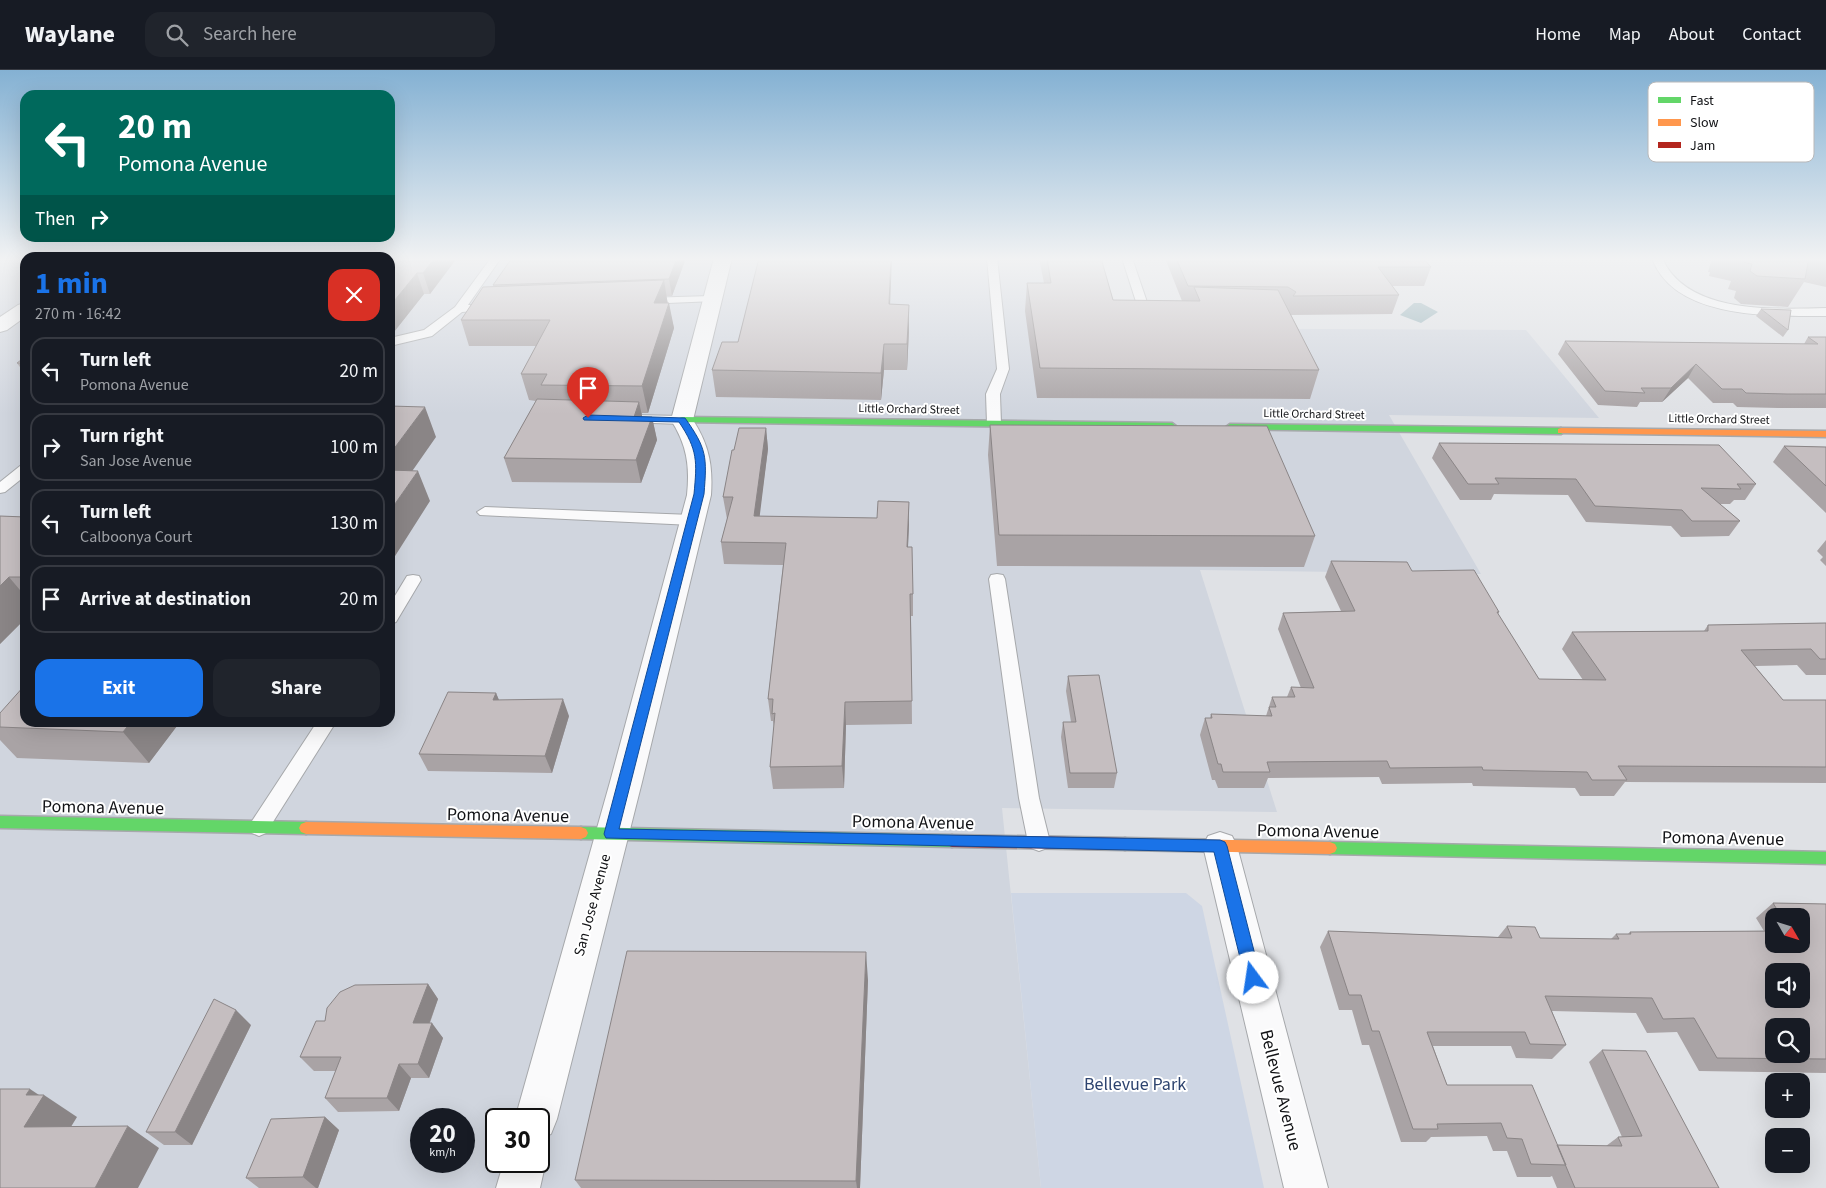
<!DOCTYPE html>
<meta charset="utf-8">
<style>
:root{--surface:#171b24;--page:#20242c;--text:#f1f3f6;--muted:#9ea1a6;--line:#363941;--accent:#1a73e8}
body{margin:0;font-family:"Source Sans 3",sans-serif;background:var(--page);color:var(--text);height:100vh;display:flex;flex-direction:column;font-size:19px;white-space:nowrap}
*{box-sizing:border-box;margin:0}
p{font-size:16px;color:var(--muted)}
.icon{flex:none;width:28px;height:28px;fill:none;stroke:currentColor;stroke-width:2;stroke-linecap:round;stroke-linejoin:round}
.map{position:relative;flex:1;overflow:hidden}
.side{position:absolute;left:20px;top:182px;width:375px;height:475px;display:flex;flex-direction:column;background:var(--surface);border-radius:15px;box-shadow:0 5px 20px #0002}
.side>*{flex:none}
.hud{position:absolute;left:20px;top:20px;width:375px;height:152px;border-radius:15px;box-shadow:0 5px 20px #0002;background:#00695c;color:#fff;overflow:hidden}
.needle{width:32px;rotate:129deg}
.buttons{position:absolute;left:1765px;top:838px;display:grid;gap:10px}
.buttons a{display:grid;place-items:center;width:45px;height:45px;border-radius:10px;background:var(--surface);box-shadow:0 5px 20px #0002;font-size:25px}
.speed{position:absolute;left:410px;top:1038px;display:flex;gap:10px;font-size:25px;font-weight:700;text-align:center}
.speed>*{display:grid;place-content:center;width:65px;height:65px;border-radius:50%;background:var(--surface);box-shadow:0 5px 20px #0002;line-height:1}
.speed small{font-size:12px;font-weight:400}
.speed .limit{border:2px solid #111;border-radius:8px;background:#fff;color:#111}
.pin{position:absolute;display:grid;place-items:center;width:42px;height:42px;color:#fff;margin:-51px -21px;border-radius:50% 50% 50% 0;rotate:-45deg;box-shadow:0 0 5px #0007}
.pin .icon{rotate:45deg}
.me{position:absolute;width:55px;margin:-28px;rotate:346deg;stroke-linejoin:round;filter:drop-shadow(0 0 4px #0008)}
.turn{display:flex;align-items:center;gap:18px;height:105px;padding:0 15px;font-size:22px}
.turn .icon{width:65px;height:65px;stroke-width:2.5}
.turn b{display:block;font-size:35px;line-height:42px}
.then{display:flex;align-items:center;height:48px;padding:0 15px;background:#0003;gap:10px;font-size:19px}
.round{display:grid;place-items:center;flex:none;width:52px;height:52px;border-radius:15px;background:var(--page)}
.summary{display:flex;align-items:center;justify-content:space-between;height:85px;padding:0 15px}
h1{font-size:30px;font-weight:700;line-height:38px;color:var(--accent)}
.primary-button{display:flex;gap:10px;margin-top:auto;padding:10px 15px}
.primary-button a{flex:1;height:58px;border-radius:15px;background:var(--accent);color:#fff;font-size:20px;font-weight:700;line-height:58px;text-align:center}
.primary-button a+a{background:var(--page);color:var(--text)}
ul{padding:0;list-style:none}
li{display:flex;align-items:center;gap:15px;height:68px;margin:0 10px 8px;padding:0 5px;border:2px solid var(--line);border-radius:15px}
li div{flex:1}
li b{display:block;font-size:19px}
li em{font-style:normal}
header{display:flex;align-items:center;gap:30px;box-sizing:border-box;height:70px;padding:0 25px;background:var(--surface);border-bottom:1px solid var(--line)}
header strong{font-size:24px}
nav{display:flex;gap:28px;margin-inline-start:auto;font-size:18px}
.search{width:350px;height:45px;background:var(--page);display:flex;align-items:center;gap:12px;box-sizing:border-box;padding:0 18px;border-radius:15px;color:var(--muted);font-size:19px}
.map>svg:first-child{display:block}
</style>
<header>
<strong>Waylane</strong>
<div class="search"><svg class="icon" aria-label="search" viewBox="0 0 24 24"><circle cx="10" cy="10" r="6"/><path d="M15 15l6 6"/></svg>Search here</div>
<nav><a>Home</a><a>Map</a><a>About</a><a>Contact</a></nav>
</header>
<div class="map">
<svg width="1826" height="1118" viewBox="0 0 1826 1118">
<rect width="100%" height="100%" fill="#dfe1e5"/>
<!-- built -->
<path fill="#d0d5de" fill-rule="evenodd" d="M0,188H25V652H390V188H1091L1112,258L1526,260L1599,348L1389,345L1481,504L1200,500L1277,742L1002,738L1041,1118H0ZM421,1049H464V1091H421ZM496,1049H539V1091H496Z"/>
<!-- green -->
<path fill="#ced6e4" d="M1011,823H1186L1202,836L1264,1118H1041Z"/>
<!-- water -->
<path fill="#8eacb4" d="M1414,233H1421L1438,242L1421,253L1400,245Z"/>
<g fill="none" stroke-linecap="round" stroke-linejoin="round">
<defs>
<path id="lane" d="M491,188H501L468,235H497V239L462,242L432,266L390,276V268L424,260L455,237Z
M987,188H997L1009,299L1000,324L1001,354L994,358L987,354L986,324L997,299Z
M1122,188H1132L1148,235L1160,237V241H1139Z
M1652,188H1662C1687,245 1775,239 1826,238V246C1773,246 1674,250 1652,188Z
M711,226L717,229L715,231L644,234L638,231L644,228Z
M630,345L682,346L689,350L682,354L625,352L623,349Z
M25,395V406L5,422L0,423V412L20,396Z
M485,437L692,445L700,450L692,455L480,445L477,442Z
M997,504L1003,505L1005,509L1039,728L1050,772L1047,778L1039,781L1031,778L1028,772L1019,728L989,509L991,505Z
M413,505L419,506L421,510L396,552L390,554V534L407,506Z
M317,652H336L266,763L259,766L252,763L248,757L252,751Z"/>
<path id="street" d="M714,188H732L693,350C709,375 713,395 711,425L642,712L557,1049L551,1064L539,1068V1049H515L610,712L687,425C690,396 687,375 671,350Z
M25,233V247L7,260L0,262V247L18,235Z
M1220,762L1232,766L1237,776L1328,1118H1284L1203,776L1208,766Z
M539,1075L546,1091L540,1118H496L504,1091H539Z"/>
<path id="fast" d="M682,347L1172,353L1176,356L1172,359L679,352V348Z
M1230,354L1561,358L1565,361L1561,364L1227,359L1226,357Z
M0,746L306,752L311,754L313,758L311,762L306,764L0,758Z
M581,757L952,765L957,767L959,771L957,775L952,777L581,769L576,767L574,763L576,759Z
M1330,772L1826,782V794L1330,784L1325,782L1323,778L1325,774Z"/>
<path id="slow" d="M1561,358L1826,361V367L1558,363V359Z
M306,752L581,757L586,759L588,763L586,767L581,769L306,764L301,762L299,758L301,754Z
M1125,768L1330,772L1335,774L1337,778L1335,782L1330,784L1125,780L1120,778L1118,774L1120,770Z"/>
<path id="jam" d="M952,765L1125,768L1130,770L1132,774L1130,778L1125,780L952,777L947,775L945,771L947,767Z"/>
</defs>
<!-- lane casing -->
<use href="#lane" stroke="#a6a8ab" stroke-width="2"/>
<!-- street casing -->
<use href="#street" stroke="#a6a8ab" stroke-width="2"/>
<!-- fast casing -->
<use href="#fast" stroke="#a6a8ab" stroke-width="3"/>
<!-- slow casing -->
<use href="#slow" stroke="#a6a8ab" stroke-width="3"/>
<!-- jam casing -->
<use href="#jam" stroke="#a6a8ab" stroke-width="3"/>
<!-- lane -->
<use href="#lane" fill="#fafafb" fill-rule="evenodd"/>
<!-- street -->
<use href="#street" fill="#fafafb" fill-rule="evenodd"/>
<!-- fast -->
<use href="#fast" fill="#63d668" fill-rule="evenodd"/>
<!-- slow -->
<use href="#slow" fill="#ff974d" fill-rule="evenodd"/>
<!-- jam -->
<use href="#jam" fill="#b3261e" fill-rule="evenodd"/>
</g>
<!-- wall -->
<path fill="#a9a3a5" fill-rule="evenodd" d="M390,188H457L430,224H424L390,267Z
M686,188L672,226H666L674,258L648,343H642V347H652L657,370L641,413L512,412L504,388L536,331L529,330L521,304L536,276H469L461,250L493,217V215Z
M1039,188H1101L1113,230L1182,231L1165,188H1423L1431,197L1424,216H1392L1399,225L1392,244L1291,245L1319,300L1310,329L1037,328L1025,241L1027,213H1044Z
M1712,188H1826V217L1804,212L1788,237L1741,234L1734,228L1736,221L1728,219L1731,211L1709,206L1710,202H1708Z
M890,234L909,235V260L907,300H884L881,330L716,327L712,300L738,272Z
M1761,239L1788,260L1783,267L1756,246Z
M1808,267H1826V338H1778L1737,337L1733,333H1713L1688,308L1662,332H1640L1637,337L1598,335L1558,284L1565,271L1804,274Z
M25,287V304L17,293Z
M990,355L1315,466L1304,497L997,496L988,385Z
M766,358L768,379L759,446L877,448L909,432V453L908,477L913,524V546H911L912,654L846,655L844,718L773,719L770,697L774,657L773,651H771L768,629L783,495L724,494L721,472L727,449L723,427L734,380Z
M1439,373L1756,414L1745,430H1734L1730,434H1720L1740,451L1729,466L1681,467L1671,456L1586,452L1568,425L1494,424L1491,430H1460L1432,388Z
M1784,376L1826,377V443L1773,392Z
M0,446L25,447V549L0,574Z
M1826,470V496L1820,490L1823,487L1817,481Z
M1331,491L1412,501L1499,542L1498,544L1539,609L1583,610L1562,579L1572,562L1704,561L1708,555L1826,553V605H1806L1797,595L1755,596L1783,630H1826V713L1625,712L1614,726H1580L1575,718L1473,716L1472,713L1382,714L1379,707L1268,708L1264,718H1218L1215,710H1212L1200,665L1205,648H1210L1211,644L1266,646L1272,627H1287L1291,617L1301,618L1278,559L1283,543L1341,541L1325,507Z
M1068,606L1117,703L1114,718H1068L1061,667L1063,652H1071L1066,621Z
M496,623L499,630L569,646L552,703L428,701L419,684Z
M0,643L180,652L149,693L17,688L0,670Z
M1773,833L1826,834V1003L1699,1001L1677,962L1647,963L1636,943L1552,941L1566,975L1552,989L1516,988L1511,976H1433L1447,1015L1557,1075L1606,1076L1618,1067H1622L1589,992L1602,980L1719,1118H1557L1552,1106L1550,1107H1517L1507,1081H1493L1487,1066L1431,1067L1426,1072H1401L1369,975H1362L1352,940H1339L1320,877L1328,861L1498,867L1507,856L1540,868L1611,869L1616,864H1628L1630,862L1764,861L1756,848ZM1774,846H1801V874H1774Z
M868,910L860,1118H581L575,1110Z
M428,914L438,929L430,953L443,968L429,1008H411L399,1041L338,1042L325,1028L336,1001H314L300,987L325,951Z
M251,955L192,1075H164L146,1062Z
M325,1047L339,1060L318,1118H259L246,1108Z"/>
<!-- shaded-wall -->
<path fill="#8a8586" d="M435,188H457L430,224L423,203Z
M677,188H686L672,226L669,209Z
M891,188H892L889,260V234Z
M417,203L424,224L390,267V236Z
M664,210L668,235L654,233Z
M669,233L674,258L648,343L642,316Z
M909,235V260L907,300V274Z
M884,274V300L881,330V303Z
M1696,294L1688,308L1662,332L1671,318Z
M639,332L644,355L634,347Z
M425,337L436,367L392,430L390,425V384Z
M652,347L657,370L641,413L636,390Z
M766,358L768,379L757,468L754,446Z
M418,401L430,431L390,494V441Z
M909,432V453L907,499V477Z
M9,507L25,526V549L0,574V516Z
M496,623L503,640L493,630Z
M563,629L569,646L552,703L545,686Z
M845,632L846,655L844,718L842,696Z
M131,652H180L149,693L123,662Z
M866,882L868,910L860,1118H857L856,1111Z
M428,914L438,929L424,968L413,953Z
M236,940L251,955L192,1075L175,1062Z
M432,953L443,968L429,1008L418,994Z
M399,994L411,1008L399,1041L387,1028Z
M30,1019L42,1027L44,1025L77,1047L58,1078L24,1057L26,1025Z
M325,1047L339,1060L318,1118H316L303,1107Z
M128,1056L159,1078L138,1118H95Z"/>
<!-- building -->
<path fill="#c5bec0" stroke="#8a8586" fill-rule="evenodd" d="M390,188H435L423,203H417L390,236Z
M512,188H677L669,209L493,215Z
M759,188H891L889,234L909,235L907,274H884L881,303L712,300L722,272H738Z
M1047,188H1101L1113,230L1200,231L1194,217L1278,220L1319,300L1040,298L1027,213H1051Z
M1176,188H1423L1431,197H1378L1399,225L1293,226L1296,222L1288,217L1188,216Z
M1745,188H1809L1805,209L1757,206L1750,201L1752,194L1744,192Z
M664,210L654,233H669L642,316L541,315L547,304H521L550,250H461L483,217Z
M1761,239L1791,240L1788,260Z
M1808,267H1826V324H1787L1746,323L1742,319H1722L1696,294L1671,318H1641L1645,323L1605,321L1565,271L1818,274Z
M25,287V293H17Z
M537,329L639,332L634,347H652L636,390L504,388Z
M390,336L425,337L390,384Z
M990,355L1267,356L1315,466L999,465Z
M739,358H766L754,446L877,448L878,431L909,432L907,477H912L913,524H910L912,631L845,632L842,696L770,697L775,643L772,644L773,629H768L786,473L721,472L733,427H723L732,380H734Z
M1439,373L1719,375L1756,414H1737L1741,419L1701,418L1740,451H1692L1682,440L1595,436L1576,409L1495,408L1499,414H1468Z
M1784,376L1826,377V416Z
M390,400L418,401L390,441Z
M0,446L25,447V507H9L0,516Z
M1331,491L1407,492L1412,501L1474,500L1499,542H1497L1539,609L1606,610L1572,562L1708,561V555L1826,553V589H1820L1811,579L1741,580L1783,630H1826V697L1618,696L1627,710H1592L1587,702L1483,700L1482,697L1390,698L1387,691L1267,692L1270,702H1223L1221,694H1218L1205,648H1212L1211,644L1272,646L1269,637H1276L1272,627H1295L1291,617L1314,618L1283,543L1355,541Z
M1099,605L1117,703H1070L1063,652H1076L1068,606Z
M25,615V652H131L123,662L0,657V643Z
M448,622L496,623L493,630L563,629L545,686L419,684Z
M1773,833L1826,834V989L1717,988L1694,948L1663,949L1652,928L1545,926L1566,975L1530,974L1525,962H1427L1447,1015H1532L1566,1095L1531,1094L1522,1069L1507,1068L1501,1053L1437,1054L1438,1059H1413L1379,961H1372L1361,925H1349L1328,861L1512,868L1507,856L1535,857L1540,868L1619,869L1616,864H1631L1630,862L1774,861V874H1801V846H1781ZM1774,901H1801V929H1774ZM1774,956H1801V984H1774Z
M627,881L866,882L856,1111L575,1110Z
M428,914L413,953H432L418,994H399L387,1028H325L341,987H300L316,951H325L327,938L340,922L355,915Z
M214,929L236,940L175,1062H146Z
M1602,980L1646,981L1719,1118H1575L1557,1075L1622,1076L1618,1067L1642,1066Z
M0,1019H30L26,1025H44L24,1057L128,1056L95,1118H0Z
M325,1047L303,1107L246,1108L271,1049Z"/>
<!-- sky -->
<linearGradient id="sky" x2="0" y2="1"><stop stop-color="#84b1d3"/><stop offset="0.55" stop-color="#f1f2f3"/><stop offset="1" stop-color="#f1f2f3" stop-opacity="0"/></linearGradient>
<rect width="1826" height="344" fill="url(#sky)"/>
<!-- route -->
<path fill="#1a73e8" stroke="#114b97" d="M588,345L685,348C707,379 707,387 704,424L619,759L1220,770L1225,772L1227,776L1261,908L1258,913L1253,915L1248,913L1245,908L1214,782L606,768L604,764L694,424C697,392 698,380 679,352L584,350L583,348Z"/>
<g text-anchor="middle" stroke-width="4" stroke-linejoin="round" paint-order="stroke">
<!-- far-street labels -->
<g font-size="12" fill="#121316" stroke="#fff">
<text transform="translate(909 339) rotate(1)" y="4">Little Orchard Street</text>
<text transform="translate(1314 344) rotate(1)" y="4">Little Orchard Street</text>
<text transform="translate(1719 349) rotate(1)" y="4">Little Orchard Street</text>
</g>
<!-- street labels -->
<g font-size="15" fill="#121316" stroke="#fff">
<text transform="translate(592 835) rotate(-75)" y="5">San Jose Avenue</text>
</g>
<!-- near-street labels -->
<g font-size="18" fill="#121316" stroke="#fff">
<text transform="translate(103 737) rotate(1)" y="6">Pomona Avenue</text>
<text transform="translate(508 745) rotate(1)" y="6">Pomona Avenue</text>
<text transform="translate(913 752) rotate(1)" y="6">Pomona Avenue</text>
<text transform="translate(1318 761) rotate(1)" y="6">Pomona Avenue</text>
<text transform="translate(1723 768) rotate(1)" y="6">Pomona Avenue</text>
<text transform="translate(1281 1020) rotate(76)" y="6">Bellevue Avenue</text>
</g>
<!-- near-park labels -->
<g font-size="18" fill="#2e446f" stroke="#fff">
<text x="1135" y="1020">Bellevue Park</text>
</g>
</g>
<!-- legend -->
<rect x="1648" y="12" width="166" height="80" rx="8" fill="#fff" stroke="#b8b8b9" stroke-width="1"/>
<rect x="1658" y="27" width="23" height="6" fill="#63d668"/>
<rect x="1658" y="49" width="23" height="7" fill="#ff974d"/>
<rect x="1658" y="72" width="23" height="6" fill="#b3261e"/>
<g font-size="14" fill="#121316">
<text x="1690" y="35">Fast</text>
<text x="1690" y="57">Slow</text>
<text x="1690" y="80">Jam</text>
</g>
</svg>
<div class="buttons">
<a><svg class="needle" viewBox="-14 -14 28 28"><path d="M0-13l5 13h-10z" fill="#e53935"/><path d="M0 13l5-13h-10z" fill="#9ea1a6"/></svg></a>
<a><svg class="icon" aria-label="sound" viewBox="0 0 24 24"><path d="M4 9h4l5-4v14l-5-4H4zM17 9q2 3 0 6"/></svg></a>
<a><svg class="icon" aria-label="search" viewBox="0 0 24 24"><circle cx="10" cy="10" r="6"/><path d="M15 15l6 6"/></svg></a>
<a>+</a>
<a>−</a>
</div>
<div class="speed"><div>20<small>km/h</small></div><div class="limit">30</div></div>
<div class="pin" style="left:588px;top:348px;background:#d93025"><svg class="icon" aria-label="arrive" viewBox="0 0 24 24"><path d="M6 21V4h12l-3 4 3 4H6"/></svg></div>
<svg class="me" style="left:1253px;top:908px" viewBox="-20 -20 40 40"><circle r="19" fill="#fff"/><path d="M0-13L10 11 0 6-10 11z" fill="#1a73e8"/></svg>
<div class="hud">
<div class="turn"><svg class="icon" aria-label="left" viewBox="0 0 24 24"><path d="M17 20v-9H6M10 6l-5 5 5 5"/></svg><div><b>20 m</b>Pomona Avenue</div></div>
<div class="then">Then<svg class="icon" aria-label="right" viewBox="0 0 24 24"><path d="M7 20v-9h11M14 6l5 5-5 5"/></svg></div>
</div>
<section class="side">
<div class="summary"><div><h1>1 min</h1><p>270 m · 16:42</p></div><a class="round" style="background:#d93025;color:#fff"><svg class="icon" aria-label="close" viewBox="0 0 24 24"><path d="M6 6l12 12M18 6L6 18"/></svg></a></div>
<ul>
<li><svg class="icon" aria-label="left" viewBox="0 0 24 24"><path d="M17 20v-9H6M10 6l-5 5 5 5"/></svg><div><b>Turn left</b><p>Pomona Avenue</p></div><em>20 m</em></li>
<li><svg class="icon" aria-label="right" viewBox="0 0 24 24"><path d="M7 20v-9h11M14 6l5 5-5 5"/></svg><div><b>Turn right</b><p>San Jose Avenue</p></div><em>100 m</em></li>
<li><svg class="icon" aria-label="left" viewBox="0 0 24 24"><path d="M17 20v-9H6M10 6l-5 5 5 5"/></svg><div><b>Turn left</b><p>Calboonya Court</p></div><em>130 m</em></li>
<li><svg class="icon" aria-label="arrive" viewBox="0 0 24 24"><path d="M6 21V4h12l-3 4 3 4H6"/></svg><div><b>Arrive at destination</b></div><em>20 m</em></li>
</ul>
<div class="primary-button"><a>Exit</a><a>Share</a></div>
</section>
</div>
